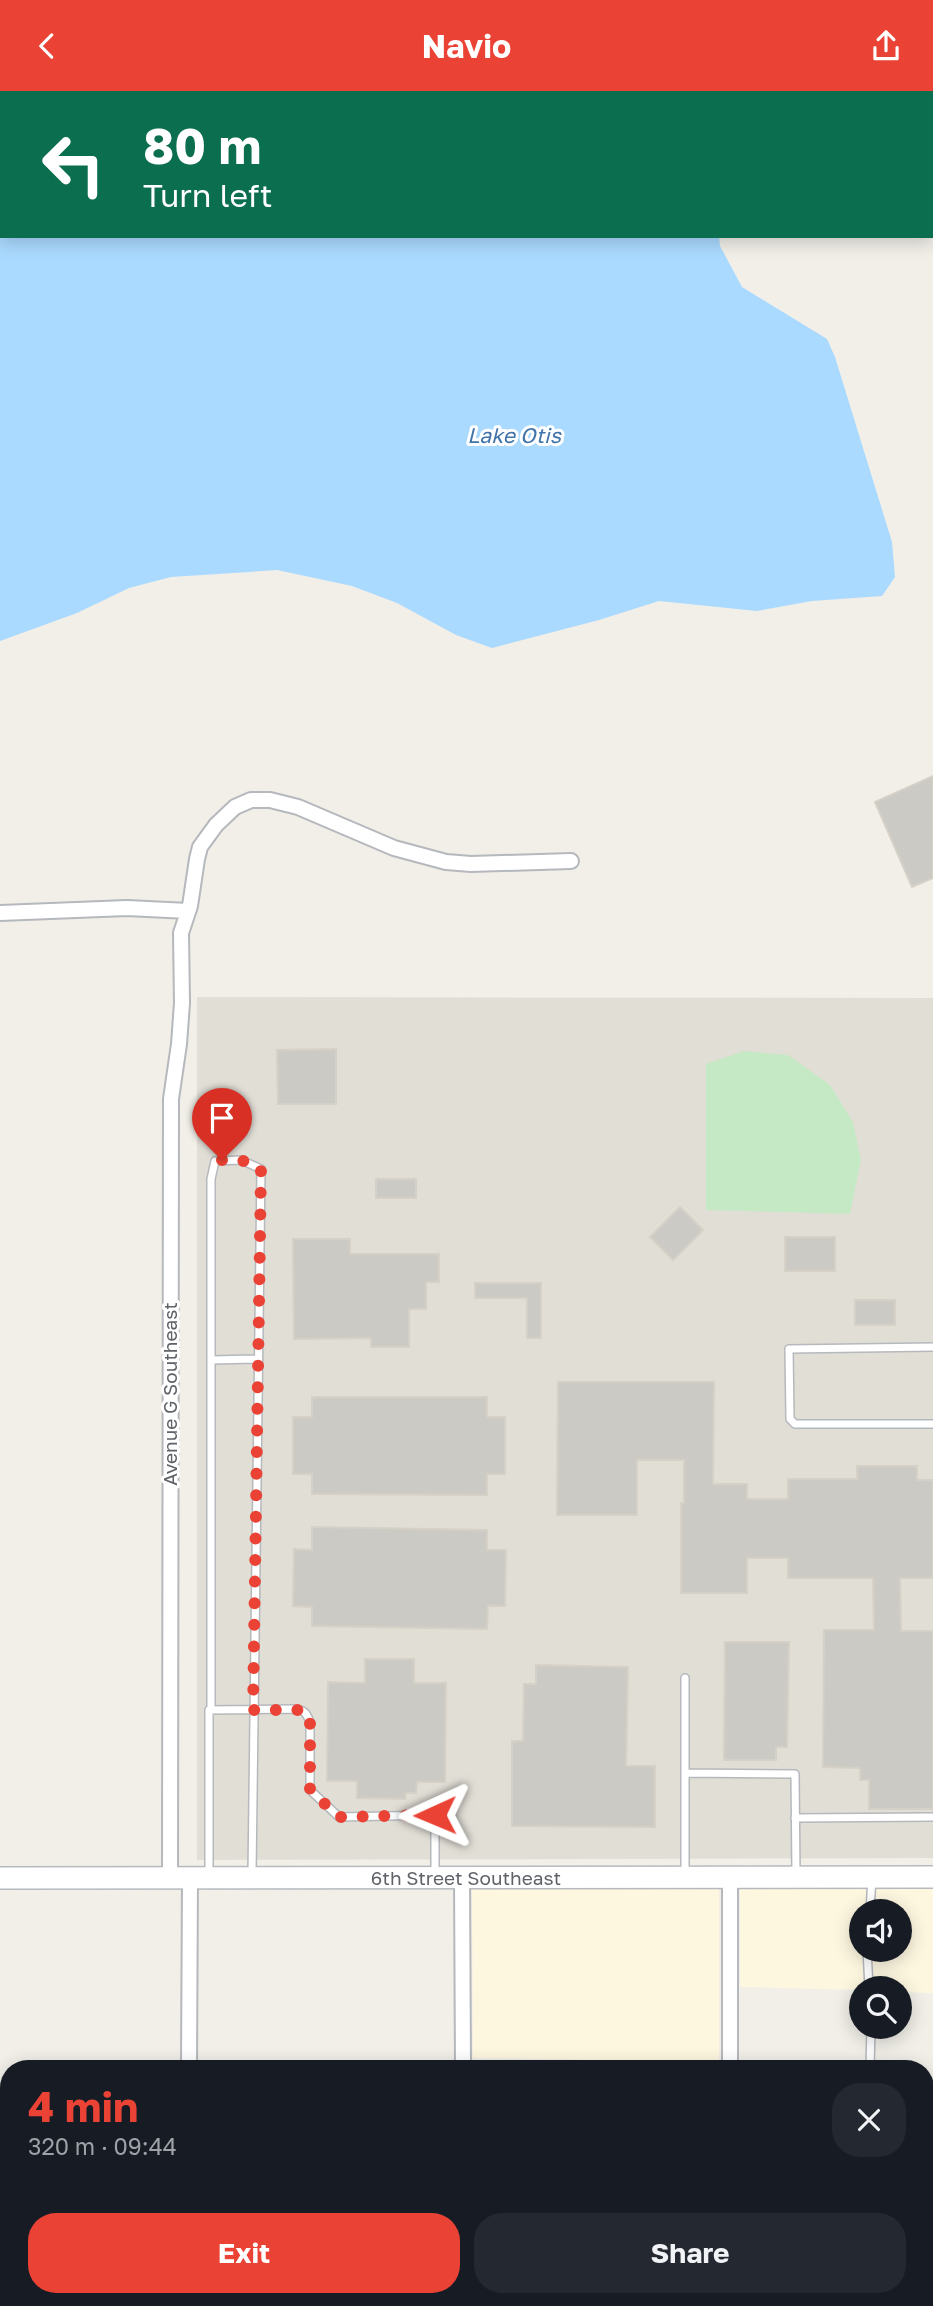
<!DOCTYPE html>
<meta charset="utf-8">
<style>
:root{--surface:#171b24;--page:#242831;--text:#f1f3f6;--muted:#9ea1a6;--accent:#ea4335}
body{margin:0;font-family:"Golos Text",sans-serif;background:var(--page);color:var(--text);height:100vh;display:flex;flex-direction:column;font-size:26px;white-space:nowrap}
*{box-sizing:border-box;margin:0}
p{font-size:23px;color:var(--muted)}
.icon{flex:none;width:38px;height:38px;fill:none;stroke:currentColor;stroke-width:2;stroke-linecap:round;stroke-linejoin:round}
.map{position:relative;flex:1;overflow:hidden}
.panel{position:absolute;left:0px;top:1969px;width:934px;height:247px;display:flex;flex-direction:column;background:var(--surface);border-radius:28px 28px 0 0;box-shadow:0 4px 18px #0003}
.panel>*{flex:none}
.hud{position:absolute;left:0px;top:0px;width:934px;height:147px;box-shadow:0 4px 18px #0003;background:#0b6e4f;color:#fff;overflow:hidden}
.fabs{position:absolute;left:849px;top:1808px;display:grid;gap:14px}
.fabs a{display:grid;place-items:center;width:63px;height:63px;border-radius:50%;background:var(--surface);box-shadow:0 4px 18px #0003;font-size:35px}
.pin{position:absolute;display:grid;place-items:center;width:60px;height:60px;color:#fff;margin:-72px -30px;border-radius:50% 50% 50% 0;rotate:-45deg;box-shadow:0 0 7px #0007}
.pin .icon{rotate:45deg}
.me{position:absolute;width:77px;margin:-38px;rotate:269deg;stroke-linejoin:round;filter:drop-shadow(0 0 5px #0008)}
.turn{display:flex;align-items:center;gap:24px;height:147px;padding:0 28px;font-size:32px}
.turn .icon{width:91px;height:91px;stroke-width:2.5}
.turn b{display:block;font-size:49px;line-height:60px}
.round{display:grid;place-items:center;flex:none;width:74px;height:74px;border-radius:28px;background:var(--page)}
.overview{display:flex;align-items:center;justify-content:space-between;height:119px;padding:0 28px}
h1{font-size:42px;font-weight:700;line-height:52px;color:var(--accent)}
.primary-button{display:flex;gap:14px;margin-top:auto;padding:14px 28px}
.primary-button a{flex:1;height:80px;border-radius:28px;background:var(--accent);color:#fff;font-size:28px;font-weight:700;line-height:80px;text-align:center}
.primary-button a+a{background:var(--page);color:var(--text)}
header{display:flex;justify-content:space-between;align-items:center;height:91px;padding:0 28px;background:var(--accent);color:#fff;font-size:32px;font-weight:700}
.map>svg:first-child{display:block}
</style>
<header><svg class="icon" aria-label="back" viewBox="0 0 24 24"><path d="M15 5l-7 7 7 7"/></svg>Navio<svg class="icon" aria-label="share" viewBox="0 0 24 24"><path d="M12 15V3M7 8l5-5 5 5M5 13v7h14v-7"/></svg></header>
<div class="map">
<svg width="933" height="2215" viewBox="0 0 933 2215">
<rect width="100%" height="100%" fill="#f1efe8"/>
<!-- commercial -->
<path fill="#fef7e0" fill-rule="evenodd" d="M933,1795V1902L900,1901V1897H861V1899L740,1896V1796ZM861,1820H900V1858H861Z
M472,1796H719V1971L473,1967Z"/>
<!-- education -->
<path fill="#e1ded6" d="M197,906L933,907V1767L197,1769Z"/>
<!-- green -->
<path fill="#c5e8c5" d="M744,960L788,964L830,994L853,1031L861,1069L850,1123L706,1119V973Z"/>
<!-- water -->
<path fill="#aadaff" d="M0,0H715V2H2V145H719L720,155L742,196L827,248L835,266L892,451L895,486L882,505L812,510L757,520L659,510L599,529L492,557L456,544L397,512L352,495L277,479L171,486L129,497L77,522L0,550Z"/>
<!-- building -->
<path fill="#cccac5" stroke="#d6d1c6" stroke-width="2" d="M933,685V787L912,796L875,711Z
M336,958V1013H278L277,959Z
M376,1088H416V1107H376Z
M680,1116L703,1139L673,1169L650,1146Z
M785,1146H835V1180H785Z
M293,1148H350V1163H439V1191H426V1218H409V1256H371V1247L294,1248Z
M475,1192H541V1247H527V1207H475Z
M855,1209H895V1234H855Z
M558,1291H714L713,1393H747V1408H788V1388H857V1375H917V1389H933V1487H900L901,1540H933V1718H869V1689H860V1677L823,1676L824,1539H874L873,1487H788V1467H747V1502H681V1412H684V1369H637V1424H557Z
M312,1306H487V1326H505V1383H487V1404L312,1403V1383H293V1326H312Z
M312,1436L487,1439V1459H506L505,1515H488L487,1538L312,1535V1516L293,1515L294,1458L312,1459Z
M725,1551H789L787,1656H776V1669H724Z
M365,1568H414V1592H446L445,1691H417L416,1702H406L405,1708L357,1707V1690H327L328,1591L365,1592Z
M536,1574L628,1576L626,1675H655V1736L512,1735V1650H523L524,1593H536Z"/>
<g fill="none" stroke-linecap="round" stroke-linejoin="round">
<defs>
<path id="lane" d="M933,1256L789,1258L790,1328L795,1333H933
M211,1269L258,1268
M685,1587V1782
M211,1619V1088L215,1070L241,1069L261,1078L252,1783
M685,1682L795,1683L796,1782
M795,1727L933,1726
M209,1783V1619L294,1618C304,1619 306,1621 310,1631V1699L339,1726L435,1724V1783
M870,1820L872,1787
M867,1858L869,1897
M870,1978L871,1936
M868,2207V2215"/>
<path id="street" d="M0,822L127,817L188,820
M170,1787L171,1008L179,953L182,912L181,842L190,815L197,768L200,756L216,734L235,716L251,709H270L298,716L394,757L446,771L471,773L571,770
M462,1787L463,1978
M189,1978L190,1787
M730,1978V1786
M464,2207V2215
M188,2215V2207
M729,2215V2207"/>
<path id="secondary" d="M0,1787L933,1786"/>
</defs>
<!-- lane casing -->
<use href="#lane" stroke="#b5b8bc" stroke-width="10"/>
<!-- street casing -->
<use href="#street" stroke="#b5b8bc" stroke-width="18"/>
<!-- secondary casing -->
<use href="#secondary" stroke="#b6babf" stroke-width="24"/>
<!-- lane -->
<use href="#lane" stroke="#fff" stroke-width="7"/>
<!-- street -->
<use href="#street" stroke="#fff" stroke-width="14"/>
<!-- secondary -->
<use href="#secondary" stroke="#fff" stroke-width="21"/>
</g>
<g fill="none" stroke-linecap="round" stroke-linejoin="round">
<!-- route -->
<path stroke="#ea4335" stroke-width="12" stroke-dasharray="0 21.6" d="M222,1069H241L261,1078L253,1619H302L307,1622L310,1631V1699L339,1726L435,1724"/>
</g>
<g text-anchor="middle" stroke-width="6" stroke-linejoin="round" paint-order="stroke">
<!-- street labels -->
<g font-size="19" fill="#5f6368" stroke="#fff">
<text transform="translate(170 1303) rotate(-90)" y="7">Avenue G Southeast</text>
<text x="466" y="1794">6th Street Southeast</text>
</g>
<!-- water labels -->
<g font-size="21" font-style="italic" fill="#4174aa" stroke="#fff">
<text x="514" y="352">Lake Otis</text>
</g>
</g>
</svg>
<div class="fabs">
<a><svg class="icon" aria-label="sound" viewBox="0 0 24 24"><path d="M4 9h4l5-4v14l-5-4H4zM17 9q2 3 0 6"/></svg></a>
<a><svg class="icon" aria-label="search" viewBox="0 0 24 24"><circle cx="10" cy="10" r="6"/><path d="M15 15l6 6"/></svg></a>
</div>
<div class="pin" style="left:222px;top:1069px;background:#d93025"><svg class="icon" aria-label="arrive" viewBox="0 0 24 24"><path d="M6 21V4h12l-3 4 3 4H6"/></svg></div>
<svg class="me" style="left:435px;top:1724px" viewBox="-20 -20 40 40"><path d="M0-17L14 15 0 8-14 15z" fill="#ea4335" stroke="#fff" stroke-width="4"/></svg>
<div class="hud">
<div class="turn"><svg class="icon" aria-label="left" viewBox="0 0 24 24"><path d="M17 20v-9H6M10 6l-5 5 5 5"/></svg><div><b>80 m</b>Turn left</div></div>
</div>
<section class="panel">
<div class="overview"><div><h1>4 min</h1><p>320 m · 09:44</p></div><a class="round"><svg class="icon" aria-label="close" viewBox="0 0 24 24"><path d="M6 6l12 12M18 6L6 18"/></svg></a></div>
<div class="primary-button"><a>Exit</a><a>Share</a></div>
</section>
</div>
